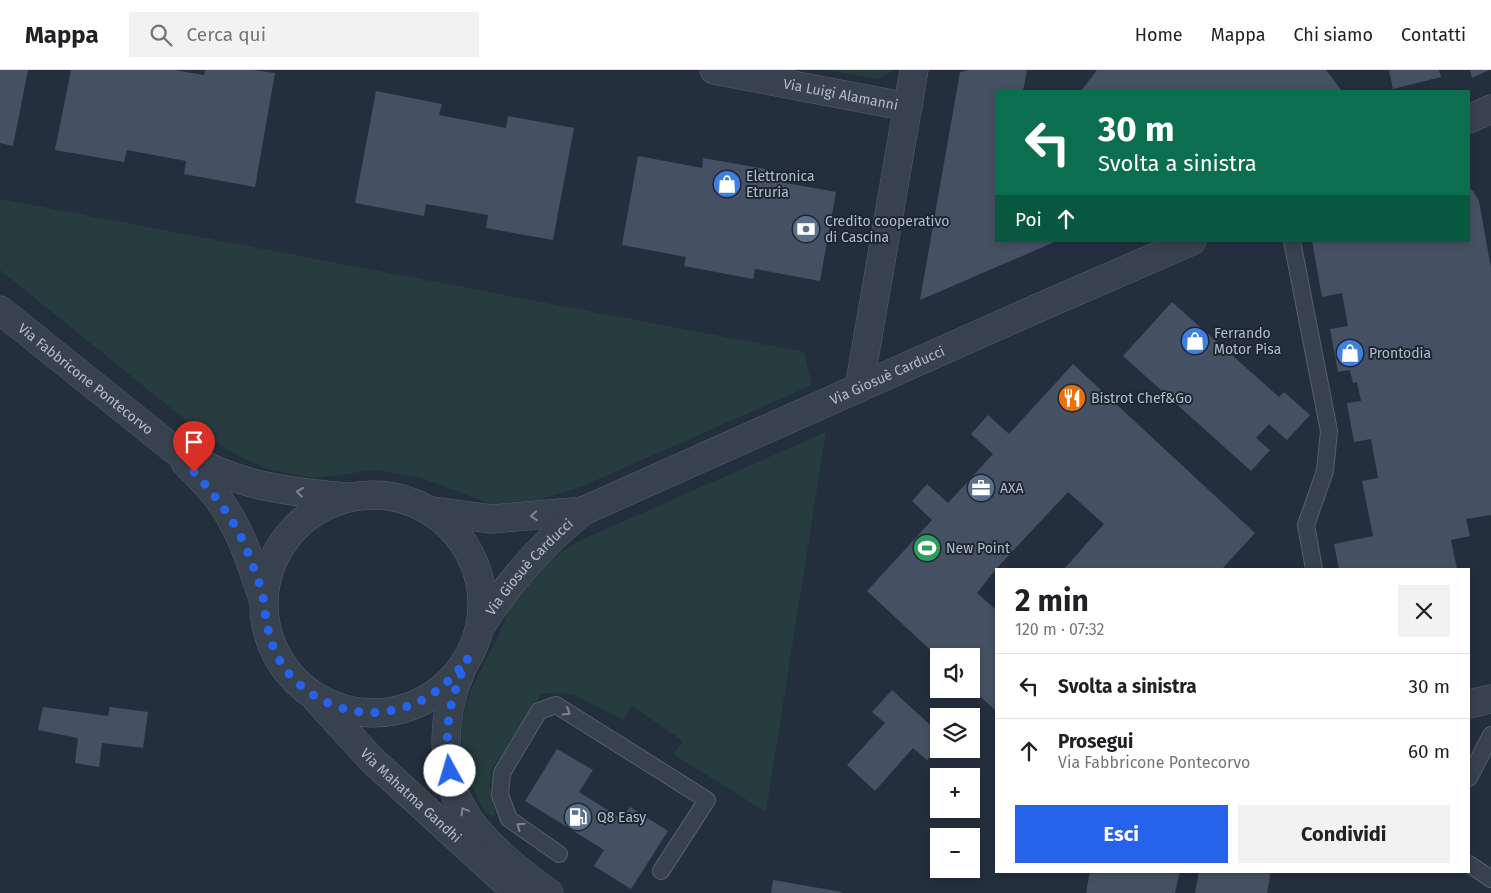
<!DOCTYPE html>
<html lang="it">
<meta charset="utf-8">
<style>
:root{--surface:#fff;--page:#f2f2f2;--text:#202124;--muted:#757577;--line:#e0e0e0;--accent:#2563eb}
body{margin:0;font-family:"Fira Sans",sans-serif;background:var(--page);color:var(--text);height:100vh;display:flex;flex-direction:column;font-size:19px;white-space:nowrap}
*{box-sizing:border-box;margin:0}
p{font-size:16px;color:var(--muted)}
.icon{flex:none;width:28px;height:28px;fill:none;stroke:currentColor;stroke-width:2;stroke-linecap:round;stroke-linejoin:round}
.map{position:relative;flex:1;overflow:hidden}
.panel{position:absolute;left:995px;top:498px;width:475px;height:305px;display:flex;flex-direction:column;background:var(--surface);border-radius:0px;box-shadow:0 2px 8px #0003}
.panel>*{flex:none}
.guide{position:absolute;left:995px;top:20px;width:475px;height:152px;border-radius:0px;box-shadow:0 2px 8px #0003;background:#0b6e4f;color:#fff;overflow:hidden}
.fabs{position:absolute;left:930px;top:578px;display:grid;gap:10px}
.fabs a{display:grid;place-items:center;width:50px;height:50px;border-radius:0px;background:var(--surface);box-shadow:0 2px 8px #0003;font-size:25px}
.pin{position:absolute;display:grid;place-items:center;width:42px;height:42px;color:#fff;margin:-51px -21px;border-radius:50% 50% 50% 0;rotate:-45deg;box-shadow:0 0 5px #0007}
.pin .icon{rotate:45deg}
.me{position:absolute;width:55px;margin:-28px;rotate:354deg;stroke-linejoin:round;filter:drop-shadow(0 0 4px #0008)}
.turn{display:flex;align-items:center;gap:18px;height:105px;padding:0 20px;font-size:22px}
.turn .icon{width:65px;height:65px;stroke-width:2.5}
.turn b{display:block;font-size:35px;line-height:42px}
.then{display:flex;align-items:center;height:48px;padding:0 20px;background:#0003;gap:10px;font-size:19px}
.round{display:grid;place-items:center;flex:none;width:52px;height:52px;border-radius:0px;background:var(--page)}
.head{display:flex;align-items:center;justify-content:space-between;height:85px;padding:0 20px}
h1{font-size:30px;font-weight:700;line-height:38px}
.button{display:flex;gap:10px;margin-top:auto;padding:10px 20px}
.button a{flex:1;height:58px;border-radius:0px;background:var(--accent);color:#fff;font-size:20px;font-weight:700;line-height:58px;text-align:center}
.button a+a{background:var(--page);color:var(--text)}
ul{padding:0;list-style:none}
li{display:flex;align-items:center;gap:15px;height:65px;padding:0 20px;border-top:1px solid var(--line)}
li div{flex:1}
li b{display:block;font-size:19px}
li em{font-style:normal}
header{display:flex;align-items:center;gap:30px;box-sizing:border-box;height:70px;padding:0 25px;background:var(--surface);border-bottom:1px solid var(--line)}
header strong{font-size:24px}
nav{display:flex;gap:28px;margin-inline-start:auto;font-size:18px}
.search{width:350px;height:45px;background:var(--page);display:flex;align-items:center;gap:12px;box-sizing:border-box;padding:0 18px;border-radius:0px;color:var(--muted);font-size:19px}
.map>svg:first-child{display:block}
</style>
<header>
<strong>Mappa</strong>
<div class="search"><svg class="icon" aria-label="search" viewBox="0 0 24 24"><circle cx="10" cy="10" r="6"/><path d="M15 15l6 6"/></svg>Cerca qui</div>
<nav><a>Home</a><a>Mappa</a><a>Chi siamo</a><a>Contatti</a></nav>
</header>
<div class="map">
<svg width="1491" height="823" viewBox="0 0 1491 823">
<rect width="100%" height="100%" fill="#242f3e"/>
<!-- green -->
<path fill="#263c3f" d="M829,0H894L878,9Z
M0,129L804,282L812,315L583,416L538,430L491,434L419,407L375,400L315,408L270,400L238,386L198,360L0,200Z
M826,362L766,742L673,684L683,671L632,636L623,650L573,624L542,623L491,701L490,718L496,747L485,743C471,715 460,692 462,660C464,626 479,604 494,575C500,564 504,551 509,540C523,510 551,487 579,471Z"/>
<!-- building -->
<path fill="#455162" d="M0,0H28L13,76L0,73Z
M71,0H174L204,5L205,0H253L275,3L255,117L184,104L186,91L127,80L124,92L55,80Z
M970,0H1027L1023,21H996V171H1057L920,230L960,2Z
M1097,0H1326L1342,21H1081Z
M1389,0H1439L1441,7L1393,19Z
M1470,0H1489L1472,8Z
M376,21L442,34L439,45L506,58L508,46L574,58L553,170L486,158L488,145L426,134L424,146L355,133Z
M638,86L702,98L703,88L771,100L769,110L836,122L820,211L755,199L753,209L684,196L686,187L622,175Z
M1469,118L1473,121L1479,131L1491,198V445L1466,449L1470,466L1451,470L1457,499H1339L1334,474L1373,466L1362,411L1378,408L1371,369L1354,372L1347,333L1361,331L1357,312L1353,313L1350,300L1338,302L1330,259L1348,256L1342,223L1322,227L1312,171H1469Z
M1172,232L1279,327L1284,322L1310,345L1287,370L1269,354L1256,368L1270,380L1251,401L1123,286Z
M1073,294L1255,463L1222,499H1064L1104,454L1068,422L996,499L977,523L996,540V641L971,618V586L939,588L867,521L932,450L912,431L927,414L948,433L993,384L971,364L988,345L1009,364Z
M892,620L939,663V677L927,690L913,678L875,721L847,695L885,653L872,642Z
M43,637L108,646L110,637L148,642L143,678L102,673L99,697L75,693L78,668L38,660Z
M557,679L593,700L579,722L622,749L630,737L668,761L631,819L594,796L604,780L525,731Z
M1090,801H1180L1175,823H1086Z
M1199,801H1271L1267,823H1195Z
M773,810L842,822V823H771Z"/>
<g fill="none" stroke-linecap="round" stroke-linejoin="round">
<defs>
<path id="service" d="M1292,171L1329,361L1325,401L1306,455L1314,499
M1469,708L1491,665
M559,784L509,749L500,725L502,703L539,641L556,635L707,730L661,801
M1469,794L1491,809"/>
<g id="minor">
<path id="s1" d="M714,0L908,37"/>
<path d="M1469,49L1491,39"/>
<path d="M859,318L914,0"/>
<path d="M431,441L492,449L583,441"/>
<path id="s2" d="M480,557C510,510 540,477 583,441L1038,238L1192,171"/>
<path d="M1469,634L1491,629"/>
</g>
<g id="tertiary">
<path id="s3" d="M0,240L172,378C234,415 277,421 347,427"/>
<path d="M185,392C196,404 207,414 217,427C240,457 251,493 263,529"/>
<circle cx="373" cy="534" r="109"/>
<path d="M461,601C441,646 439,707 468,748C488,777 521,803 549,823"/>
<path id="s4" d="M317,630L372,690L501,808L520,823"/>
</g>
</defs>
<!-- service casing -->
<use href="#service" stroke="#565f6c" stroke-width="18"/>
<!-- minor casing -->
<use href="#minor" stroke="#565f6c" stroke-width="29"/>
<!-- tertiary casing -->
<use href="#tertiary" stroke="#565f6c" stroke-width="29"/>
<!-- service -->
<use href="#service" stroke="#38414e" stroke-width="16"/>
<!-- minor -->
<use href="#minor" stroke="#38414e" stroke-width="28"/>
<!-- tertiary -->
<use href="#tertiary" stroke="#38414e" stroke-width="28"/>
</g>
<!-- one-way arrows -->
<defs><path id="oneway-chevron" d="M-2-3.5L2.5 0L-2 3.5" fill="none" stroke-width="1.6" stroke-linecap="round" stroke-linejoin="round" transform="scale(1.25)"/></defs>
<g stroke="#7c8592">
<use href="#oneway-chevron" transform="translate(300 422) rotate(-173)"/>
<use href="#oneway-chevron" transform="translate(534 446) rotate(175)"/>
<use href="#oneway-chevron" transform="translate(567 642) rotate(32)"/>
<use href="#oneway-chevron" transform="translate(464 741) rotate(-121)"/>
<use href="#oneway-chevron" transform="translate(520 756) rotate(-145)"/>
</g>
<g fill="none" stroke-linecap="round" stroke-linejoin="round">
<!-- route -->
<path stroke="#2563eb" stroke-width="9" stroke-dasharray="0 16.2" d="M194,402C218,428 238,455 250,488C255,502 263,519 264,535C266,551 268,562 274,579C290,619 338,647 381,642C420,638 445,619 468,588C450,627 443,658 450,701"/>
</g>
<!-- icons -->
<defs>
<symbol id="shop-disc" viewBox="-11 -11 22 22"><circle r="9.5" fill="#3f7fe0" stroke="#1d2633"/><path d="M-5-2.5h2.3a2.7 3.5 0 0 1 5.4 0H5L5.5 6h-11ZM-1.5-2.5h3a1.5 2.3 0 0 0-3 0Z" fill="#fff"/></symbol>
<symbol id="bank-disc" viewBox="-11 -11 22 22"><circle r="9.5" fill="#5c6f8a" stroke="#1d2633"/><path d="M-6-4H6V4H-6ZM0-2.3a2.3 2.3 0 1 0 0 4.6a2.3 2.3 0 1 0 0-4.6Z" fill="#fff"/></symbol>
<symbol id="restaurant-disc" viewBox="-11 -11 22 22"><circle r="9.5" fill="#e8710a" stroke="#1d2633"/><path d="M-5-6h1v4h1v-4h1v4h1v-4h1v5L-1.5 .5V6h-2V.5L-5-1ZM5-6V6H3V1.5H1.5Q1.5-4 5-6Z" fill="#fff"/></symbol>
<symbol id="office-disc" viewBox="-11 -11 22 22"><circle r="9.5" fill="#5c6f8a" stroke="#1d2633"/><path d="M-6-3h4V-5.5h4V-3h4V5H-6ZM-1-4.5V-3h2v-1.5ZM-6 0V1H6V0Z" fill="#fff"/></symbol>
<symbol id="stadium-disc" viewBox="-11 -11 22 22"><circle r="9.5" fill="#2e9e5b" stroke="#1d2633"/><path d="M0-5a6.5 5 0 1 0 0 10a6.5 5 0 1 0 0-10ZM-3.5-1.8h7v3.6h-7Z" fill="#fff"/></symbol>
<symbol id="fuel-disc" viewBox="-11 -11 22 22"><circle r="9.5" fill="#5c6f8a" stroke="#1d2633"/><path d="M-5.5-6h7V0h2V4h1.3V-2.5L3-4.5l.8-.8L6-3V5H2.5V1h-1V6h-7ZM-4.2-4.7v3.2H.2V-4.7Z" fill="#fff"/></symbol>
</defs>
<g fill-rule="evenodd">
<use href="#shop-disc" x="711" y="98" width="32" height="32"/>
<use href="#bank-disc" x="790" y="143" width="32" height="32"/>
<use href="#shop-disc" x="1179" y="255" width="32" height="32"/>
<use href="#shop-disc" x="1334" y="267" width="32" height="32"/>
<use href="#restaurant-disc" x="1056" y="312" width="32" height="32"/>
<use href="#office-disc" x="965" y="402" width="32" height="32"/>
<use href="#stadium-disc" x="911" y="462" width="32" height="32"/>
<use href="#fuel-disc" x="562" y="731" width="32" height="32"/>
</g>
<g text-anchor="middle" stroke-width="4" stroke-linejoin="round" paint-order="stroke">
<!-- street labels -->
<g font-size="14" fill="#b4bcc9" stroke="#1d2633">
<text dy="5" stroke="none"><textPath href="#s1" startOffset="129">Via Luigi Alamanni</textPath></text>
<text dy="5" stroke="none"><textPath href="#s2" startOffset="489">Via Giosuè Carducci</textPath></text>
<text dy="5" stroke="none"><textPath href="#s3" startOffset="110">Via Fabbricone Pontecorvo</textPath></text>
<text dy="5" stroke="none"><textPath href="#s2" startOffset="78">Via Giosuè Carducci</textPath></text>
<text dy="5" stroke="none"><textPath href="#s4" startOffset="134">Via Mahatma Gandhi</textPath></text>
</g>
<!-- poi labels -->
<g font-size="14" fill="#b4bcc9" stroke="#1d2633" text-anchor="start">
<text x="746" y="111">Elettronica<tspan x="746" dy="16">Etruria</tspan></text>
<text x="825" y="156">Credito cooperativo<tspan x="825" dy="16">di Cascina</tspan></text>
<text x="1214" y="268">Ferrando<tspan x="1214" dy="16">Motor Pisa</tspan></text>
<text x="1369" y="288">Prontodia</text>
<text x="1091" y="333">Bistrot Chef&amp;Go</text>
<text x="1000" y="423">AXA</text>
<text x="946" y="483">New Point</text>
<text x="597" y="752">Q8 Easy</text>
</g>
</g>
</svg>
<div class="fabs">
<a><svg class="icon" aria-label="sound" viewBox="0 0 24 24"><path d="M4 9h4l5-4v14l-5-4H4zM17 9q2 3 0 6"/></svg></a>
<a><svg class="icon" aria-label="layers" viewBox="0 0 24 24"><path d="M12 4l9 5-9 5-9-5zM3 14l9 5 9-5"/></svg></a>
<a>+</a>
<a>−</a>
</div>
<div class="pin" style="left:194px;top:402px;background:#d93025"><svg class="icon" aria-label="arrive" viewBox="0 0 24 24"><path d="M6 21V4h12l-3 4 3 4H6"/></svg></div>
<svg class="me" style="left:450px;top:701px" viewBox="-20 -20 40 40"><circle r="19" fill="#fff"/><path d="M0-13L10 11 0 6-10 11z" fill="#2563eb"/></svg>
<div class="guide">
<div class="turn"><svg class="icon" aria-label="left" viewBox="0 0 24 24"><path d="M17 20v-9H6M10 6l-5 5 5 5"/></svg><div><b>30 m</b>Svolta a sinistra</div></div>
<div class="then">Poi<svg class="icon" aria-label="ahead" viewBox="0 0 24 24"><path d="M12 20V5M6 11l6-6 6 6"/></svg></div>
</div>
<section class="panel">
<div class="head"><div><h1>2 min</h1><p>120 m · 07:32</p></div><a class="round"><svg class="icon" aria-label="close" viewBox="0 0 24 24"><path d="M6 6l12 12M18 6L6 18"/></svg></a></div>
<ul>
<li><svg class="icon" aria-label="left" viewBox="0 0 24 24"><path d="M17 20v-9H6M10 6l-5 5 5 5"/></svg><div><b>Svolta a sinistra</b></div><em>30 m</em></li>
<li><svg class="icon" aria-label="ahead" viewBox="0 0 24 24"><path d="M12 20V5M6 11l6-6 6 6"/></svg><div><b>Prosegui</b><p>Via Fabbricone Pontecorvo</p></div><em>60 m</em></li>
</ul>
<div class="button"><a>Esci</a><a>Condividi</a></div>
</section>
</div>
